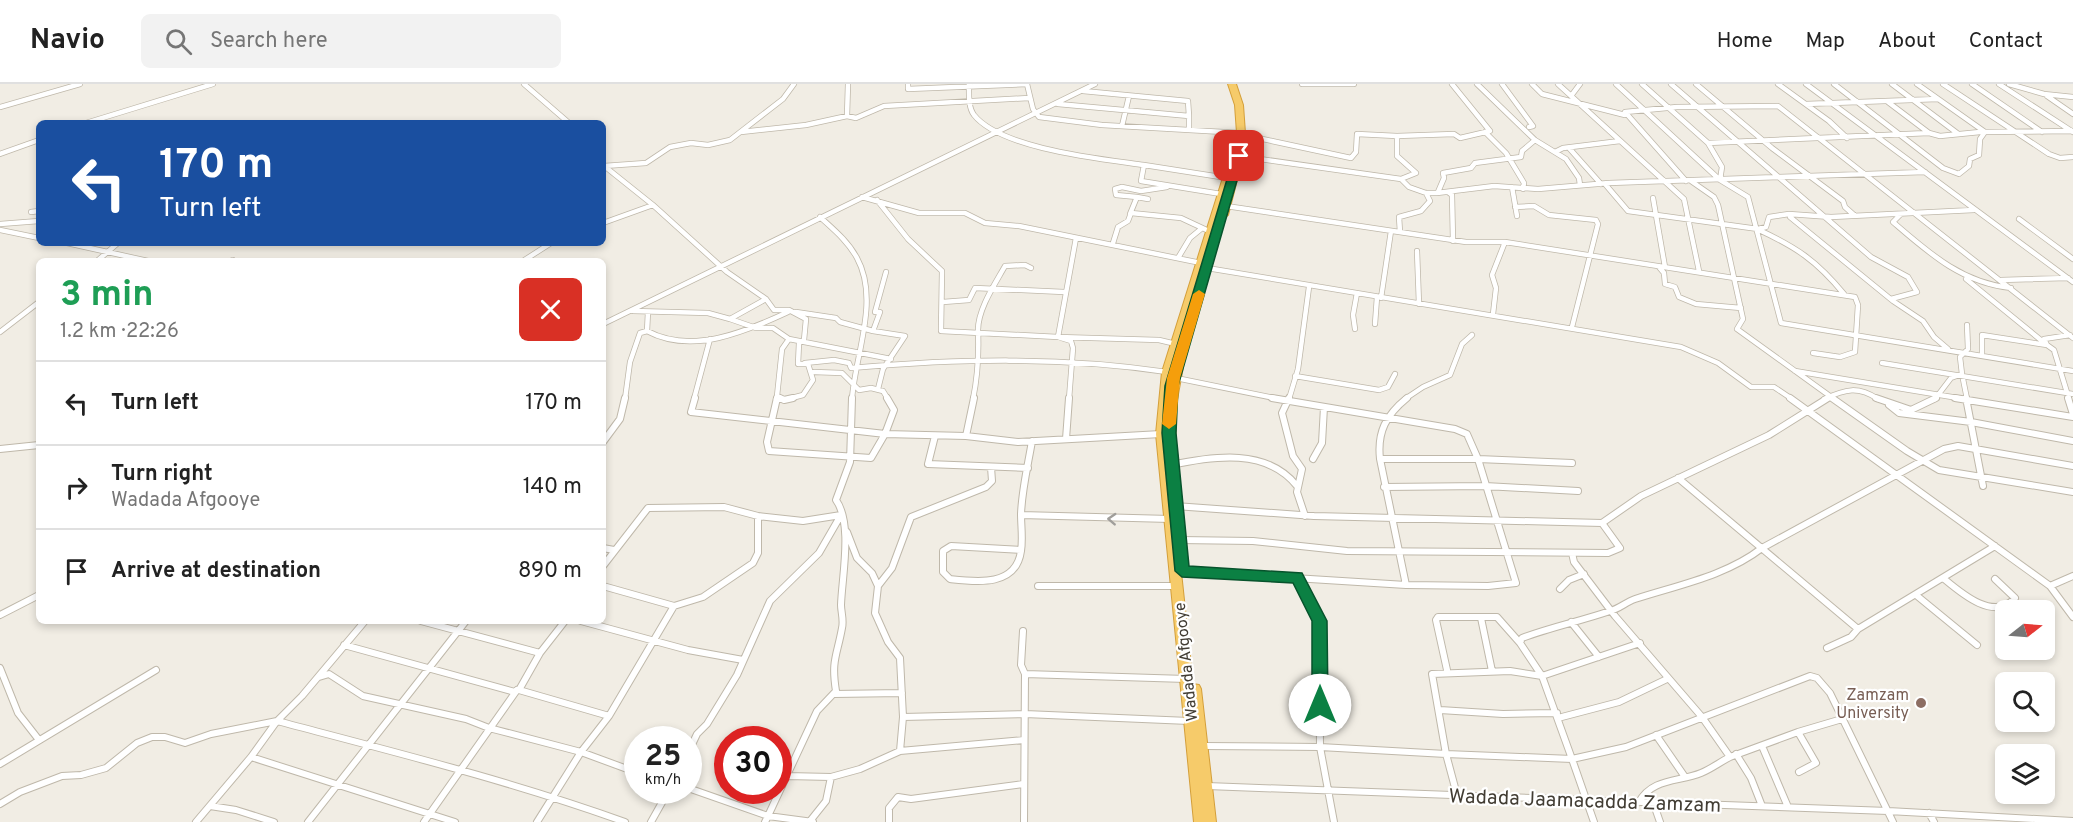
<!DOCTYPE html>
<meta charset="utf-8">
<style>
:root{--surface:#fff;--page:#f2f2f2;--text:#222;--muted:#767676;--line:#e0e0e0}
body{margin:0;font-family:Overpass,sans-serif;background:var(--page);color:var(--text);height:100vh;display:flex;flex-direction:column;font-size:22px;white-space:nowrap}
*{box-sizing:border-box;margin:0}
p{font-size:20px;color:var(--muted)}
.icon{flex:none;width:33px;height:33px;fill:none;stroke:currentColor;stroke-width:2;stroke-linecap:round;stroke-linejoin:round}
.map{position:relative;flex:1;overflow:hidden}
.panel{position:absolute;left:36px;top:174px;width:570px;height:366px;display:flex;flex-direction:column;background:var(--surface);border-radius:9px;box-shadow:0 3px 9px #0003}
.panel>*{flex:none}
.guide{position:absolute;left:36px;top:36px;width:570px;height:126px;border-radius:9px;box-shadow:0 3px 9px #0003;background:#1a4fa0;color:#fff;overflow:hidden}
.needle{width:39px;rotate:73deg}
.tools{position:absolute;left:1995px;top:516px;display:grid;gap:12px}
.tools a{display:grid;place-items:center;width:60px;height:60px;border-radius:9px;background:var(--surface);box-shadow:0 3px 9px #0003;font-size:30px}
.speed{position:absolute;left:624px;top:642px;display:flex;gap:12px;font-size:30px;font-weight:700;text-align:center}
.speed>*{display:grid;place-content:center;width:78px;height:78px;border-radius:50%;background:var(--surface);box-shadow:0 3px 9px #0003;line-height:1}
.speed small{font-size:15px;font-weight:400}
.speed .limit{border:9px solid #d22;background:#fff;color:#111}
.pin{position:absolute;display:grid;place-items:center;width:51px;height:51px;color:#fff;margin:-26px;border-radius:12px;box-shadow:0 3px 9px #0006}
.me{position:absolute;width:66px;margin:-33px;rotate:0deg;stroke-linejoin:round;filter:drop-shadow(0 0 4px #0008)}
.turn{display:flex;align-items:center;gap:21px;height:126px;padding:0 24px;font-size:27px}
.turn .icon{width:78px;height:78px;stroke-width:2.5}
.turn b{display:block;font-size:42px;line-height:51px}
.round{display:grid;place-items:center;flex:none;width:63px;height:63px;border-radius:9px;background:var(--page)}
.summary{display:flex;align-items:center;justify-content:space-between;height:102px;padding:0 24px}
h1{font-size:36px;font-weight:700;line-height:45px;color:#1e9e55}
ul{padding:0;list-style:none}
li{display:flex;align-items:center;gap:18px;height:84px;padding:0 24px;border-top:2px solid var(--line)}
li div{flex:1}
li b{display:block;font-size:22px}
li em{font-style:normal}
header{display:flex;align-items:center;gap:36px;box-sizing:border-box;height:84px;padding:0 30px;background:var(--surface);border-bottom:2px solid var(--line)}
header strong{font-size:28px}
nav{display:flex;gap:33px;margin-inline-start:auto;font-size:21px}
.search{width:420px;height:54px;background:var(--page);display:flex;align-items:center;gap:15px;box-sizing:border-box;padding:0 21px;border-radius:9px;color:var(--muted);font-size:22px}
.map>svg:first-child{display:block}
</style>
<header>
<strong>Navio</strong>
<div class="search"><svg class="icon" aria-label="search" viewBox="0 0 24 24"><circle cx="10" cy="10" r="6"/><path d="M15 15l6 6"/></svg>Search here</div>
<nav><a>Home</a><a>Map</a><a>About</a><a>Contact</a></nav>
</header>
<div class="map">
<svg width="2073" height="738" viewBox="0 0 2073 738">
<rect width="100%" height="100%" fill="#f1ede4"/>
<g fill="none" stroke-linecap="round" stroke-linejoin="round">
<defs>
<path id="street-far1" d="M524,0L569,39
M908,0V5L1027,0
M969,0C969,10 968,23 974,31C1001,65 1102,75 1144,81L1141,97L1221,110
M1027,0L1033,25L1039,33L1102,41L1241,49
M1302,0H1354
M1452,0L1490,47L1460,54L1454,50L1397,52V72L1416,89L1401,95L1409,103L1426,109H1437L1494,102L1538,105L1609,99L1925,88
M1477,0L1535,56L1566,75L1579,94L1580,101
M1502,0L1533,42L1529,43
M1532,0L1542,10L1625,31
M1558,0L1684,115L1699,187
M1616,0L1720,96L1748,113L1781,239L2073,287
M1642,0L1708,59
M1671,0L1871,173L1908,193L1917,208L1891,215
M1696,0L1772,64L1843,117L1845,123L1854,131
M1778,0L1829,37L1847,54
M1806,0L2073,198
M1834,0L1943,84L1959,90L1969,82L1970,75L1979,71L1980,55L1985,48L1917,0
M1892,0L1957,49
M1943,0L2049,70L2060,74L2073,73
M1972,0L2042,48
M1999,0L2073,48
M2009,0L2044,10L2073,13
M1083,7L1188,17L1189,32
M1571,12L1580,0
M2047,12L2073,30
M1888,18L1929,49
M1058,20L1189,32V46
M1806,20L1938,15
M0,23L80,0
M847,32L848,0
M86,39L213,0
M1122,42L1129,12
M741,48L806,41L847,32L856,34L884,22L1029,14
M1485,48L1506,69L1524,99L1523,105
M1244,51L1351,74L1356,68L1357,50L1397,52
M1569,64L1601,100
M1555,68L1563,64L1620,57
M0,70L39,56
M1239,72L1401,95
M603,81L653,121L727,188L766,215L774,226H789L806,235L804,256L799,259L798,280H808L813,296L803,311L788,315
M1144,81L1227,94
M604,82L646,79L670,63L691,59L708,61L730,56L783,15L794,0
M1720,96L1722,83L1708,59L1929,49L1940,52L1980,48L2073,47
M1686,97L1625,28L1677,23L1778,22L2073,254
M1691,97L1714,113L1718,121L1743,235L1737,245L1834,315
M1605,100L1628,127L1758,145L1766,143L1769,133L1789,130L1831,133L1974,126
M1512,103L1517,132
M1438,108L1444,94L1443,89L1471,84L1475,79L1521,73L1522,67L1535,56
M1448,108L1452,111L1453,157
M862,113L919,129H965L985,139L1019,142L1201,179
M1137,113L1116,111L1115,105L1122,103L1141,107L1167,103
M1653,114L1665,183
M877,116L908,155L942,187L941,247L1058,253L1076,154
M1226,122L1466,158H1505L1855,213L1858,221L1855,268L1840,273L1813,269
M1515,123L1534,122L1549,131L1596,136L1598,140L1572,243
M31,128L39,127
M1130,130L1137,113L1148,115
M1901,130L1893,138C1929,169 1962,199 2011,204
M820,133C833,145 848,157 857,174C880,216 855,271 852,315
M1790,133L1893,217L1923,237L1934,253L1948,265
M2019,135L2073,175
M603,139L653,121
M0,140L39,137
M1757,145C1796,163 1816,176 1844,210
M0,146L39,154
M1400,148L1399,133L1421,127L1430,117L1426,109
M67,159L148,177
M1113,159L1118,143L1128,137L1131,129L1181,134L1211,148
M1417,167L1419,220
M1178,174L1190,154L1201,145
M97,177L118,159
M230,177L233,176
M523,177L551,159
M1659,183L1664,189L1665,200L1675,203L1679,213L1696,220L1741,224
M1207,184L1681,263L1718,279L1751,303H1774L1792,315
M1966,195L2047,261L2044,255L2070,251
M2001,196L2068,194
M1381,214L1391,147
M943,218L969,216L975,204L1064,208
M633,227L708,229L730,235L766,215
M648,228L647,247C692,271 745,248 788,228
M796,228L836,234L840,238L873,247
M1493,230L1496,204L1492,191L1505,158
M730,235L756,244H773L789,255L891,275
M603,240L1095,0
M1375,240L1377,213
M1355,245L1353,231L1357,209
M0,248L39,218
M1982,271V251L2047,261L2054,266L2069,315
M805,279L834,276L849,279L851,284C956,275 1062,272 1167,288
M1882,279L2073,310
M1795,287L1964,315
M814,288L842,289L859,306L871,304L883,307L888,315
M1962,290L1967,315
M1295,292L1379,306L1388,303L1395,290
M1176,294L1279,315
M878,305L883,285L905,252L873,247L880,228H875L886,188
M625,315L630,278L640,249L647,247
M694,315L710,255
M776,315L777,312
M782,315L777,312L782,265L789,255
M973,315C978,291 979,270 978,246C978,225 995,200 1005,182L1025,181L1031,184
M1069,315L1073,264L1071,257L1058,253L1159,256L1176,260
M1289,315L1298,285L1309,203
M1405,315L1423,303L1450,291L1462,260L1472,251
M1824,315C1846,305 1858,302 1878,315
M1935,315L1951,294L1962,290L1960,273L1968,265L1967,241"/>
<path id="street" d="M695,314L691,328L885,350L966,352L1018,358L1161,350
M777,314L767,358L769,367L871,374L885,350L894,326L887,314
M780,314L784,316L793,314
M1272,314L1455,345L1467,350L1478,375H1380L1406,501
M1289,314L1282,329L1293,372L1302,385L1297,408L1305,432
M1790,314L2050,502L2073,492
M1832,314L1907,367L1939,386L2073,408
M1876,314L1911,326L1936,314
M1955,314L2073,333
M1966,314L1983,402
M2068,314L2073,330
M1889,321L1899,329L1971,338L2073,357
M935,352L928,380L1028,384
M966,352L974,314
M1066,355L1069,314
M603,358L620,335L625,314
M0,365L39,361
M1313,375L1322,359L1324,323
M1380,375C1377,348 1386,331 1407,314
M1171,381C1214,372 1267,364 1297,402
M1678,394L1858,545L1851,553L1827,564
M1384,403L1485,402L1578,407
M1175,422L1314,432L1602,439L1641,412L1769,351L1828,314
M1021,431L1170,435
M847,448L857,474L872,489L878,502L875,529L888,558L900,574L903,633L900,667
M1179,456L1253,457L1347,467L1608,469L1620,464L1602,439
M603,464L614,466
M1021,466L951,462L943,467V488L950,495C977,498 1016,503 1021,467C1023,455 1021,442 1021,430C1022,405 1028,381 1032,357
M1572,469L1574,478L1615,532L1702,633L1730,673C1720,678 1711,685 1701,689C1679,698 1652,694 1639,718
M603,482L648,424L724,423L758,432L803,437L841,431
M1182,487L1406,501L1488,502L1516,499L1478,375L1572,379
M1943,494C1961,509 1994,538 2015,514L1995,495
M603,502L674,522
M878,502L892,484L911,433L986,403L992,397L991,383
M1038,502H1175
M2050,502L2073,533
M1560,505L1569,496L1584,490
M1916,511L1977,561
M0,531L39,511
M1481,534L1492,587
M421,537L540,569L519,606L609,632L674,522L703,513L753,479L758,469V432
M581,537L688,566L743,576
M1571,538L1599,573
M1858,545L1995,462
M1023,547L1021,581L1025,590L1024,738
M1640,559L1542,592L1520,559L1522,554C1551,543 1581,537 1610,527C1619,525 1626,518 1635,515C1678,501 1726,492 1762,464L1944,365L1958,362L2073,382
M344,561L515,608
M540,569L565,537
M0,584L18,629L39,656
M1447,586L1436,536L1438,533H1497L1520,559
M1510,587L1542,592L1572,675L1446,670L1432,590Z
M1025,590L1186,595
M319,593L329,590L363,612L466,635L489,644L581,668L638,689
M834,610L902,609
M1440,626L1503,630L1557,629
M903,633L1025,630L1189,637
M1558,634L1619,618L1667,595
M1798,648L1842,635
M1656,651L1685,693
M1203,662L1320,663L1319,537L1297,493
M1762,662L1788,723
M688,669L697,650L707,640L737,591L770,517L819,469L841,431
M1446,670L1457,711
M1736,670L1751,694L1762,722
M251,673L455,738
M1730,673L1798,648L1816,679L1799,688
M0,680L156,586
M787,692L831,693L860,685L900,667L1024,656
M1207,702L1888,727L2073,737
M688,704L768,732L765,738
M1653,718L1660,738
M0,720L20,708L62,692L81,691L106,684L137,659L152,653H165L185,659L211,650L277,637L302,612L365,537
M210,722L236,726L274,738
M1929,729L1934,738
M810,737L826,717L831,693
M196,738L251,673L277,637C394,668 511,697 625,738
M308,738L466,537
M424,738L517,606
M537,738L581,668L609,632
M651,738L669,706
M813,738L768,732L817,627L836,607C831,576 837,572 842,544C844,536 841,528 841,521C842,492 853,440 836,416L850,378L852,314
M889,738V724L898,713L911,715L1023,700
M1334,738L1320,663L1446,670
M1594,738L1572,675L1626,663L1810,592L1817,594L1830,609L1893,738"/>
<path id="highway" d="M1228,0H1236L1243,21L1245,49L1234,86L1239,88L1228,131L1224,134L1220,131L1206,178H1211L1212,180L1201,219L1196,222L1192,221L1178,269L1183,270L1185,272L1176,321L1175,372L1174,375L1169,376L1193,600L1199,601L1201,605L1216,738H1194L1156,350L1162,288L1237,49L1235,21Z"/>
</defs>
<!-- street-far1 casing -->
<use href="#street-far1" stroke="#bfb8aa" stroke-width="6"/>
<!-- street casing -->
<use href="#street" stroke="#bfb8aa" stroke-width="8"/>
<!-- highway casing -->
<use href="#highway" stroke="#d49f3a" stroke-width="2"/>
<!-- street-far1 -->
<use href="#street-far1" stroke="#fff" stroke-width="4.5"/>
<!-- street -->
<use href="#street" stroke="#fff" stroke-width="6"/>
<!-- highway -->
<use href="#highway" fill="#f6cb6a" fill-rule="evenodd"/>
</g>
<!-- one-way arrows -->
<defs><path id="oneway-chevron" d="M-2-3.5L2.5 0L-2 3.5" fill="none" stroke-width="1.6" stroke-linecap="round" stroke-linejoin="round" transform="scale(1.5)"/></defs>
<use stroke="#a09e9a" href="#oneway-chevron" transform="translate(1112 435) rotate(-177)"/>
<!-- route -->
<path fill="#0b8043" stroke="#07532c" stroke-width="1.5" d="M1239,69L1244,72L1178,302L1176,349L1189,482L1302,489L1327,537L1328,621L1326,626L1320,628L1314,626L1312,621V537L1293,499L1182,493L1175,487L1162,349L1165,302L1234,72Z"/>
<!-- slow -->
<path fill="#f59e0b" d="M1199,206L1205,210L1180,294L1176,340L1169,345L1162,340L1167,294L1193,210Z"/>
<!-- markers -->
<circle fill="#8d6e63" stroke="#fff" stroke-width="2" cx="1921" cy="619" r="6"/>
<g text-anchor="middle" stroke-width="4.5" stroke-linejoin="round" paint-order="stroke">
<!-- street labels -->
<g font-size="16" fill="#423d34" stroke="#fff">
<text transform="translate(1185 578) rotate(-96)" y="6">Wadada Afgooye</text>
</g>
<!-- education labels -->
<g font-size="16" fill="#785e54" stroke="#fff" text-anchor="end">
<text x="1909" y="616">Zamzam<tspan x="1909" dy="18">University</tspan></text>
</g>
<!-- near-street labels -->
<g font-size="20" fill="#423d34" stroke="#fff">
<text transform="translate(1585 716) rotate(2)" y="7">Wadada Jaamacadda Zamzam</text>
</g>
</g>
</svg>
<div class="tools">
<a><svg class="needle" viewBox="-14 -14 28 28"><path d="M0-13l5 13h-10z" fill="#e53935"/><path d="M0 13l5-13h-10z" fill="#767676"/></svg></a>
<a><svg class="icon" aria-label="search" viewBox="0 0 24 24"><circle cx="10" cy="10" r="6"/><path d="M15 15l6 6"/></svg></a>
<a><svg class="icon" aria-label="layers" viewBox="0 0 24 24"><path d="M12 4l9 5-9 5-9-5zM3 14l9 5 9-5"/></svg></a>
</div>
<div class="speed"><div>25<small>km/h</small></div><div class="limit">30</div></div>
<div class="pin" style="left:1239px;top:72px;background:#d93025"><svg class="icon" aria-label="arrive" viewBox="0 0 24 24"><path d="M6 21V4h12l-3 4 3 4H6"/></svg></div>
<svg class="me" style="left:1320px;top:621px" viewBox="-20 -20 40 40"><circle r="19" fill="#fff"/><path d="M0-13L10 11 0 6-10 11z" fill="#0b8043"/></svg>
<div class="guide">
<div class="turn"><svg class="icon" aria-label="left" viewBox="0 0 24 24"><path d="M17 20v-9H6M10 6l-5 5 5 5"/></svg><div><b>170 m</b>Turn left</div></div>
</div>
<section class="panel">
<div class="summary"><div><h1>3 min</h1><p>1.2 km · 22:26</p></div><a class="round" style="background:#d93025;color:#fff"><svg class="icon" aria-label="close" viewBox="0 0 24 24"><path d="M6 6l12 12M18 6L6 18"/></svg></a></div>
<ul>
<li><svg class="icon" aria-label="left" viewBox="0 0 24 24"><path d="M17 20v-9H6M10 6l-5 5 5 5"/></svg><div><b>Turn left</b></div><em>170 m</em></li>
<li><svg class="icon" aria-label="right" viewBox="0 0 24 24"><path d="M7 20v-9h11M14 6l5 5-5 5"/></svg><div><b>Turn right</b><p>Wadada Afgooye</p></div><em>140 m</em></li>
<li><svg class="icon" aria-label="arrive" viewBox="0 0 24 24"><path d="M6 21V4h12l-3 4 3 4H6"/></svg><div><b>Arrive at destination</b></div><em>890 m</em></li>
</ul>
</section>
</div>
